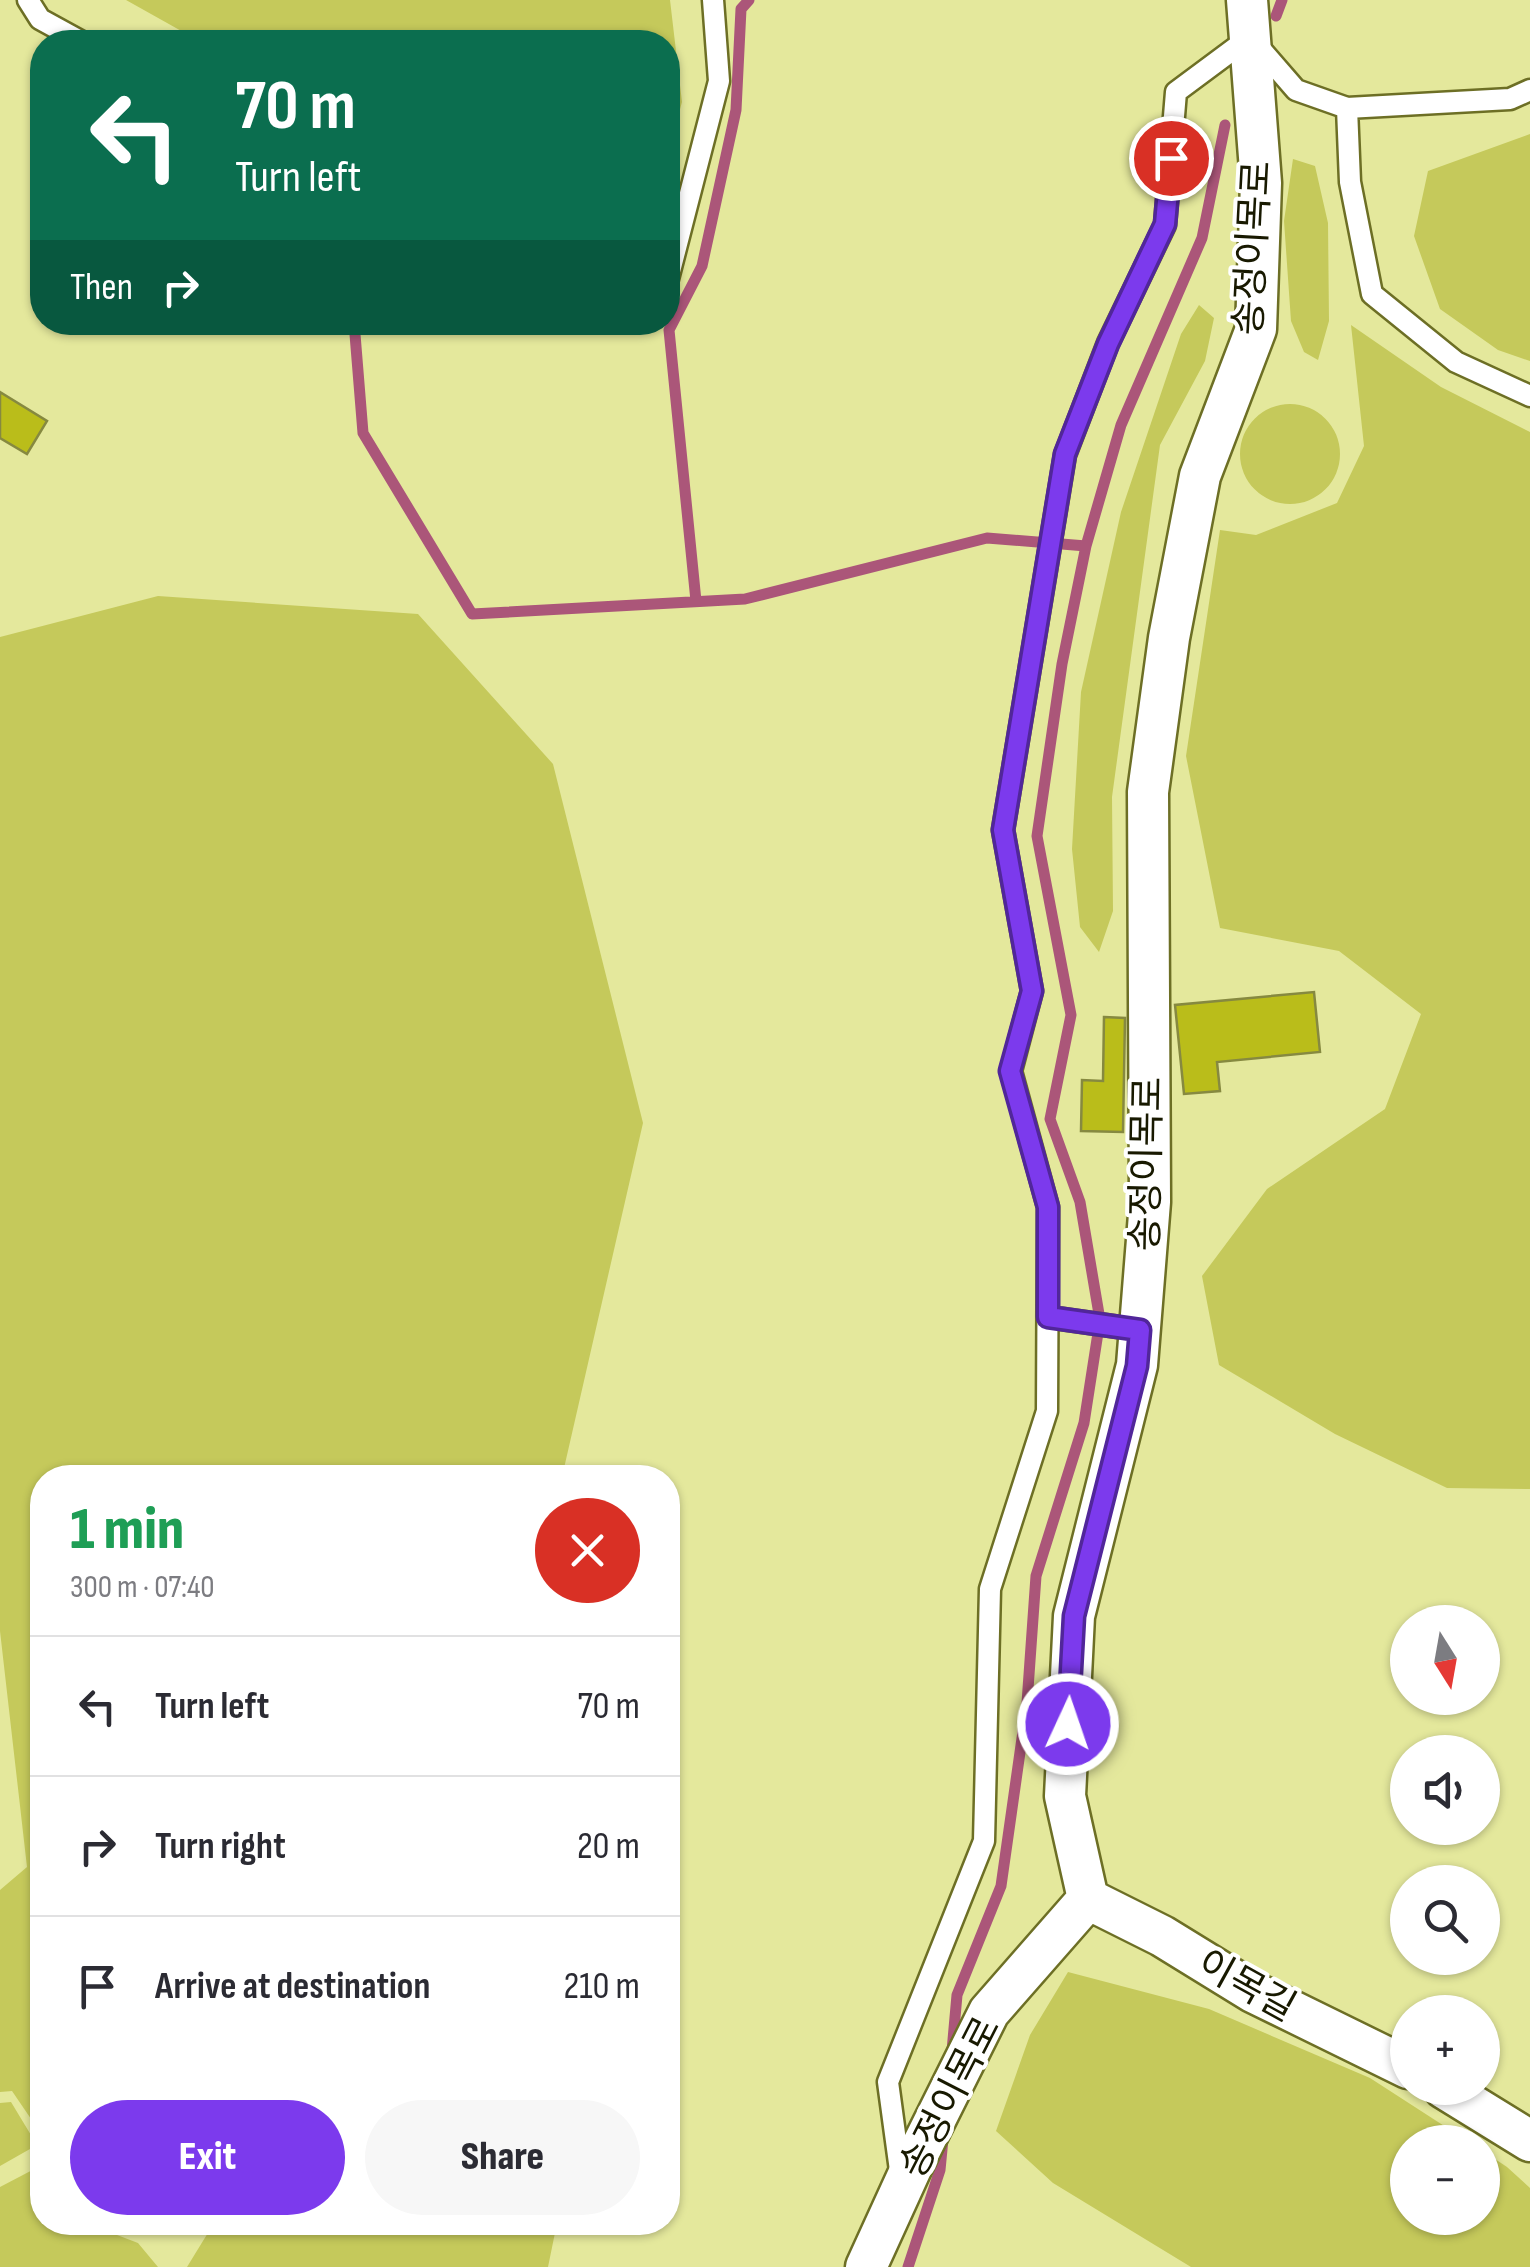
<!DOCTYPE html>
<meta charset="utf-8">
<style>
:root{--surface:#fff;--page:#f7f7f7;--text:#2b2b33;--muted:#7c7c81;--line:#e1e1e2;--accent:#7c3aed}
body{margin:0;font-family:"Sofia Sans Condensed","Noto Sans KR",sans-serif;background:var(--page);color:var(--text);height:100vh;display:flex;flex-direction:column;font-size:38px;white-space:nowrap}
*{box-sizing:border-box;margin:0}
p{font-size:32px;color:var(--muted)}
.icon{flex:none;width:55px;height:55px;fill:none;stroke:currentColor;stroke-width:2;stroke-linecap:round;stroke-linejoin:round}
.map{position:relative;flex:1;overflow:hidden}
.panel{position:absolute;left:30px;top:1465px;width:650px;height:770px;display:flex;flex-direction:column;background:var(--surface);border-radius:40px;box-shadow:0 2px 8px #0004}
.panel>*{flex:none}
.top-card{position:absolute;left:30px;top:30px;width:650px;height:305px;border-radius:40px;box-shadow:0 2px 8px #0004;background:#0b6e4f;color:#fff;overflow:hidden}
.needle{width:65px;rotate:169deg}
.tools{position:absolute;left:1390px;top:1605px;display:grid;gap:20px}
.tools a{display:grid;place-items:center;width:110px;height:110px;border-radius:50%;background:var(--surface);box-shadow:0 2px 8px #0004;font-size:50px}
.pin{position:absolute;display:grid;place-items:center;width:85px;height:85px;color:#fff;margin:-42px;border:5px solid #fff;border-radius:50%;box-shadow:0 2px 10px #0007}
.me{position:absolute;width:110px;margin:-55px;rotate:3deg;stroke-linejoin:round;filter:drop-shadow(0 0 8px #0008)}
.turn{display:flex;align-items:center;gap:35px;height:210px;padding:0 40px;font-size:45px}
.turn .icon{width:130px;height:130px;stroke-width:2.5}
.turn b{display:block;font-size:70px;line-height:85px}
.then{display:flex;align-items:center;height:95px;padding:0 40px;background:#0003;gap:20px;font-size:38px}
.round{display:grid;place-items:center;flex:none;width:105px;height:105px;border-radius:52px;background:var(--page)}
.overview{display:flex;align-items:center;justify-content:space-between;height:170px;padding:0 40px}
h1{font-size:60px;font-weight:800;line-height:75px;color:#1e9e55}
.button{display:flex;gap:20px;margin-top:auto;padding:20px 40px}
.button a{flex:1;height:115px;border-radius:60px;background:var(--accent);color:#fff;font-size:40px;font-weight:800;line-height:115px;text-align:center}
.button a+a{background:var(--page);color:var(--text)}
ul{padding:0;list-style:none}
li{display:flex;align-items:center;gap:30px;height:140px;padding:0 40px;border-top:2px solid var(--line)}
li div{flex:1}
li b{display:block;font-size:38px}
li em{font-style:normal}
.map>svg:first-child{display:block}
</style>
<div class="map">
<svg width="1530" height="2267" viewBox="0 0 1530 2267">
<rect width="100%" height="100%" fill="#e4e89c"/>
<!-- green -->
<path fill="#c5c95b" d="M126,0H670L682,102L668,153V42H201Z
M1530,134V361L1498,350L1440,309L1414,236L1428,171Z
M1293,159L1315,166L1328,223L1329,321L1318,360L1304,352L1291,321L1284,221Z
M1199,305L1214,318L1205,361L1160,445L1112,797L1113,911L1099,952L1080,927L1072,849L1081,692L1121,512L1181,334Z
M1351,325L1441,387L1530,432V1489L1447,1488L1335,1434L1219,1365L1202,1276L1267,1189L1385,1109L1421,1014L1339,951L1220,928L1186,756L1220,530L1256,535L1337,503L1364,446Z
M1240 454a50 50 0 1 1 100 0a50 50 0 1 1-100 0Z
M158,596L418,614L553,764L643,1123L562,1477L42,1478V2135L12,2091L0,2092V1890L27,1867L0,1631V637Z
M1068,1972L1209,2009L1370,2078L1469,2142H1408V2218H1482L1483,2151L1507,2167L1530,2188V2267H1191L1053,2183L996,2131L1030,2035Z
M11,2102L37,2145L0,2166V2103Z
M42,2165V2222L97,2223L104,2230L138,2243L158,2267H0V2187Z
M214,2223V2222L557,2223L548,2267H187Z"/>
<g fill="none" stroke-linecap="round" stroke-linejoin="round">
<!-- stream -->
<path stroke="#ab5679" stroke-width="11" d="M1276,16L1282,0
M354,322L363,433L472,614L745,599L987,538L1086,546
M696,601L669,330L702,266L736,110L741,9L749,0
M952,2051L957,1995L1001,1886L1027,1703L1036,1576L1084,1423L1100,1320L1080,1202L1050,1119L1071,1015L1037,836L1062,664L1086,546L1121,425L1202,238L1225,125
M908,2267L940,2170L943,2139"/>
</g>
<!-- building -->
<path fill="#babd1a" stroke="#868940" stroke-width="2.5" d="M0,392L47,421L27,454L0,438Z
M1314,992L1320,1052L1217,1062L1220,1091L1184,1094L1175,1005Z
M1104,1017L1125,1018L1123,1132L1081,1131L1082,1080L1103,1081Z"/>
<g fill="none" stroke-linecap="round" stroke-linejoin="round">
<defs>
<path id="lane" d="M28,0L40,19L82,42
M1347,108L1350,182L1372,294L1456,362L1530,396
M668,279L719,81L713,0
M1048,1317L1140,1330
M901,2178L888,2082L984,1841L990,1589L1047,1411L1048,1207L1011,1071L1032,991L1003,830L1065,455L1108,343L1165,225L1176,92L1250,37L1296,90L1347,108L1510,99L1530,90"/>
<path id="street" d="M1088,1899L1162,1936L1253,1992L1408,2068
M1444,2088L1530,2141
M866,2267L914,2162L989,2012L1088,1899L1065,1796L1074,1616L1137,1365L1150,1202L1148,792L1169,638L1200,476L1256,329L1261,183L1247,0"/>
</defs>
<!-- lane casing -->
<use href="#lane" stroke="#6d6f25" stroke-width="25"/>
<!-- street casing -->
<use href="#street" stroke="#6d6f25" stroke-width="45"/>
<!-- lane -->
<use href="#lane" stroke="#fff" stroke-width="20"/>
<!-- street -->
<use href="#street" stroke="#fff" stroke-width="40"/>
</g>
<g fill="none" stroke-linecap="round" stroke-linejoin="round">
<defs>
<path id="route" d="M1068,1724L1074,1616L1137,1366L1140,1330L1048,1317V1207L1010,1071L1032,991L1003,830L1065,454L1108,344L1165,224L1171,158"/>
</defs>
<!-- route casing -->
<use href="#route" stroke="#51269a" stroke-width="25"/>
<!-- route -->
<use href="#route" stroke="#7c3aed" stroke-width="18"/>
</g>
<g text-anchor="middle" stroke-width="8" stroke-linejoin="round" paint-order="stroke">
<!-- street labels -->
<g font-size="38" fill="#181900" stroke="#fff">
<text transform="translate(1252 248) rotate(-87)" y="13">송정이목로</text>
<text transform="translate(1146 1164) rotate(-89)" y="13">송정이목로</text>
<text transform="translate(1247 1985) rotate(29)" y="13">이목길</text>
<text transform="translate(949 2097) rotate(-63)" y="13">송정이목로</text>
</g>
</g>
</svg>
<div class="tools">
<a><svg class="needle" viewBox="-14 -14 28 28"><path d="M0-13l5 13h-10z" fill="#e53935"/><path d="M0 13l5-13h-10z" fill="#7c7c81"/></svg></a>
<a><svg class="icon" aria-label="sound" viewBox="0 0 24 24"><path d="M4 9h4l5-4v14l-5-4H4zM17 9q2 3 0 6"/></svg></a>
<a><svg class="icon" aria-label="search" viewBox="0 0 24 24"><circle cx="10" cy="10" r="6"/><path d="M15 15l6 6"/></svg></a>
<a>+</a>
<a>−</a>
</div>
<div class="pin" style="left:1171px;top:158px;background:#d93025"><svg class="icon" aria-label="arrive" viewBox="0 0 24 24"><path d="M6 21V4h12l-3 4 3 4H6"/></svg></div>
<svg class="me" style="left:1068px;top:1724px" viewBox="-20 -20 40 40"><circle r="17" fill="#7c3aed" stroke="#fff" stroke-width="3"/><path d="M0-11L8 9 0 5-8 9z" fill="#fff"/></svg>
<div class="top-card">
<div class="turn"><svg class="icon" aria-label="left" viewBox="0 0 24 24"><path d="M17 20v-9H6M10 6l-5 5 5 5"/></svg><div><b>70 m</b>Turn left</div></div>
<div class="then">Then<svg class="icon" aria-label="right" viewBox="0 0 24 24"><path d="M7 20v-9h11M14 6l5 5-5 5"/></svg></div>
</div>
<section class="panel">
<div class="overview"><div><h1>1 min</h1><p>300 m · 07:40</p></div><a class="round" style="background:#d93025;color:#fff"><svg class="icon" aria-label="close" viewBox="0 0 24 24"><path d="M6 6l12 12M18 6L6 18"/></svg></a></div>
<ul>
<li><svg class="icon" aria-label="left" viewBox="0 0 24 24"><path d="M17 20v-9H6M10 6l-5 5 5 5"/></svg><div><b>Turn left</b></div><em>70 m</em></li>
<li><svg class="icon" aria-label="right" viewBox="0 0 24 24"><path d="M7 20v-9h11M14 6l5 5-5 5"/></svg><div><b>Turn right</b></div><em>20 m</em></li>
<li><svg class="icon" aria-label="arrive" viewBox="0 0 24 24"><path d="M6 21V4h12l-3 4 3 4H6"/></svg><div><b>Arrive at destination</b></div><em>210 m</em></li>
</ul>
<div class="button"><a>Exit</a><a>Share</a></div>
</section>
</div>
